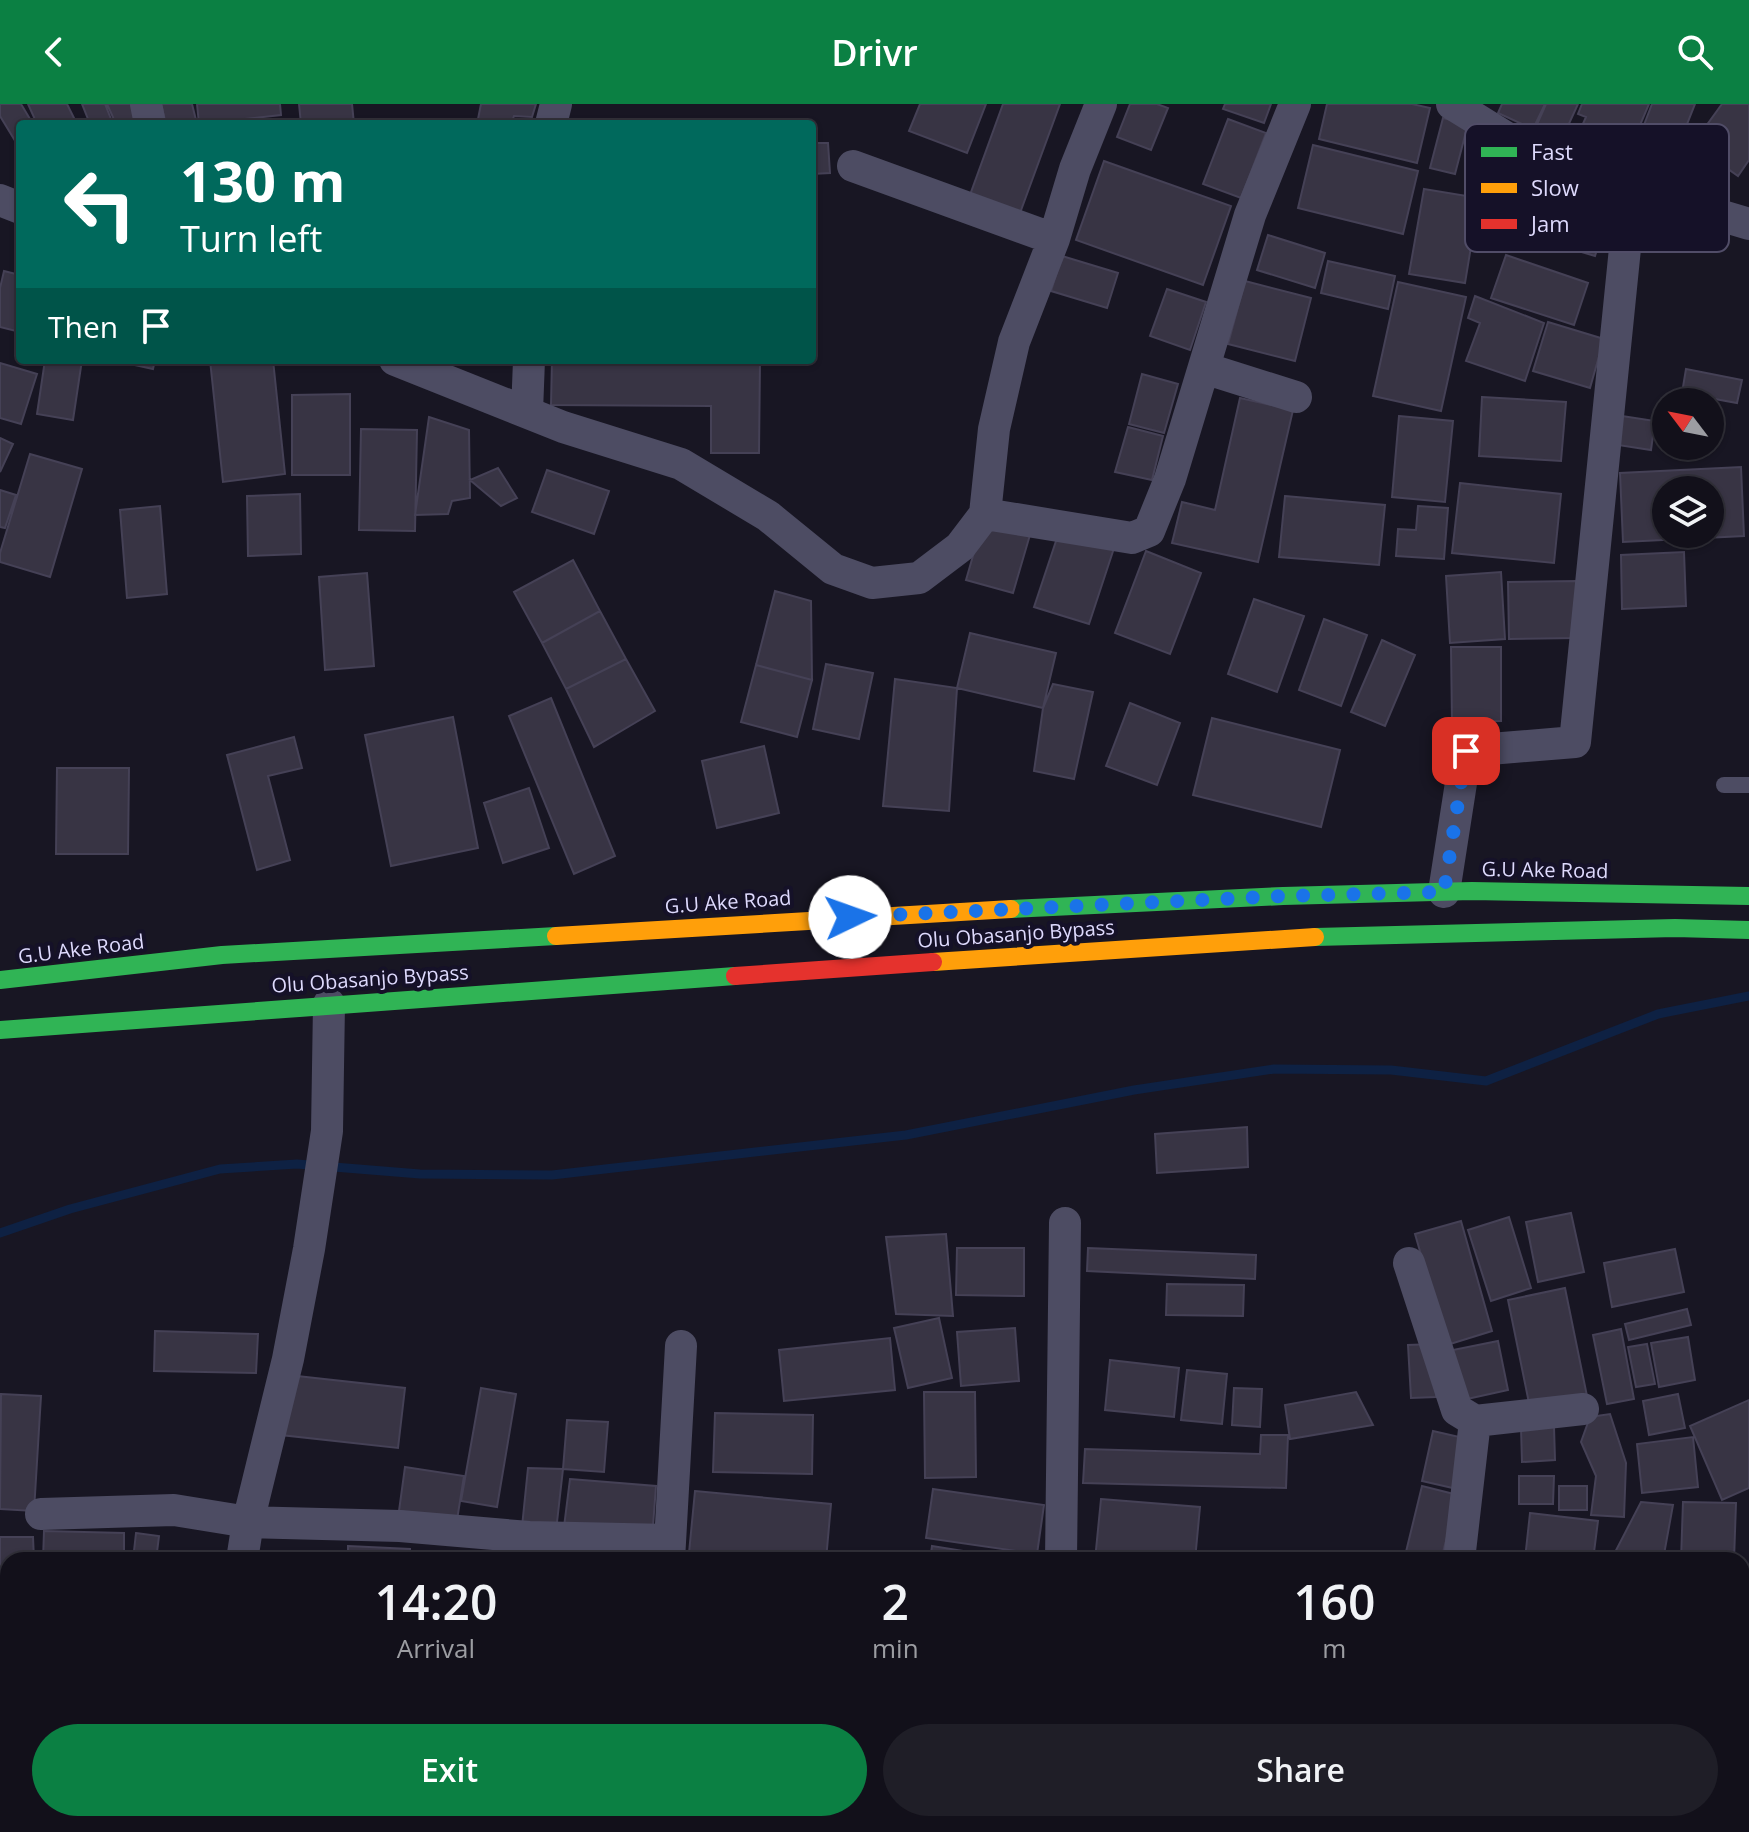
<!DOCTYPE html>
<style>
:root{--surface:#12101a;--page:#1f1e27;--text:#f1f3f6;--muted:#9c9da2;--line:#313039;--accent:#0b8043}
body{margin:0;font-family:"Open Sans",sans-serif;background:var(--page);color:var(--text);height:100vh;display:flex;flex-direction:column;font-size:30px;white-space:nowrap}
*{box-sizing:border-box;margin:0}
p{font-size:26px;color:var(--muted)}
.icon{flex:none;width:44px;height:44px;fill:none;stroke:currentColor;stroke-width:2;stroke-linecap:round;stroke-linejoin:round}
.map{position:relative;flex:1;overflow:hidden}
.sheet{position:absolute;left:0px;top:1448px;width:1750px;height:280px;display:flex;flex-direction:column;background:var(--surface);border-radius:24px 24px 0 0;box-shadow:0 2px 6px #0004,0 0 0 2px var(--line)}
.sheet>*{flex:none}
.banner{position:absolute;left:16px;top:16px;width:800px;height:244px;border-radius:8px;box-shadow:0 2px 6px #0004,0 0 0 2px var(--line);background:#00695c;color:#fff;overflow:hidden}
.needle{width:52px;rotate:302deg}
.buttons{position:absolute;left:1652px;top:284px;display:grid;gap:16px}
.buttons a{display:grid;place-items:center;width:72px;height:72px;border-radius:50%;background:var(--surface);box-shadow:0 2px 6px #0004,0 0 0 2px var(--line);font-size:40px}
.pin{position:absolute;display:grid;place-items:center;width:68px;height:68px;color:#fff;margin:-34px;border-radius:16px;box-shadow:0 4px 12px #0006}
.me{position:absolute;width:88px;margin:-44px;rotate:87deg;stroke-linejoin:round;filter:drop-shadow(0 0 6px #0008)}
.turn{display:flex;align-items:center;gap:28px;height:168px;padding:0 32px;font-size:36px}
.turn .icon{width:104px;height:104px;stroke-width:2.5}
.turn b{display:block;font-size:56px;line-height:68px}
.then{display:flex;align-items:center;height:76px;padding:0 32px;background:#0003;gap:16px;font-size:30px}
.eta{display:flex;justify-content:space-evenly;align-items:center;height:136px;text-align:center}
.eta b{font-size:48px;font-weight:600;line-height:56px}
.cta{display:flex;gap:16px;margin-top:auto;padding:16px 32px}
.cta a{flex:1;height:92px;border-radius:48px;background:var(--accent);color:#fff;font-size:32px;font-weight:600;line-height:92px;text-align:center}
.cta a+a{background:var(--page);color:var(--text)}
header{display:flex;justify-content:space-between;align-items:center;height:104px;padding:0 32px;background:var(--accent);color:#fff;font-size:36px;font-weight:600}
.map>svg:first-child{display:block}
</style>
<header><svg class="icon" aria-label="back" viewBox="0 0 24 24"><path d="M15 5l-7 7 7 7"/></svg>Drivr<svg class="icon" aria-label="search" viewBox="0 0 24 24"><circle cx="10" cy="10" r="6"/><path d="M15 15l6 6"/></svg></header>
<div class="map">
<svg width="1749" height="1728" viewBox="0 0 1749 1728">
<rect width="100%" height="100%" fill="#181623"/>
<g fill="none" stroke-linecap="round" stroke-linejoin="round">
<!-- stream -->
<path stroke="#0e2143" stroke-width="9" d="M0,1129L70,1105L220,1065L297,1060L420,1070L552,1071L906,1031L1134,986L1274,965L1391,966L1486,977L1658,910L1749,892"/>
</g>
<!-- building -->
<path fill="#383444" stroke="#454156" stroke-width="2" fill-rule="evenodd" d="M0,0H21L33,20H20V45L0,12Z
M28,0H67L77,20H37Z
M82,0H105L113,20H90Z
M107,0H132L141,20H116Z
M161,0H192L197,20H166Z
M197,0H280L281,11L199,20Z
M299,0H352L354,20H301Z
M481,0H536L532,13L514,12L511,20H477Z
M920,0H986L967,49L909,27Z
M1003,0H1060L1020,109L970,91Z
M1130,0H1157L1168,4L1151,46L1117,33Z
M1225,0H1271L1264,19L1223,5Z
M1327,0H1412L1430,4L1417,59L1319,35Z
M1502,0H1545L1533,25L1498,9Z
M1546,0H1578L1557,46L1531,34Z
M1582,0H1649L1635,33L1621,27L1617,36L1582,22L1586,13L1578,10Z
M1652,0H1695L1676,48L1639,34Z
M1722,0H1749V56L1738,72L1693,40Z
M1443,14L1468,20L1455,70L1430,64Z
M1228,15L1266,29L1241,94L1203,80Z
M812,39H828L830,69L812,70Z
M1313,41L1418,67L1403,130L1298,104Z
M1104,57L1231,102L1203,181L1076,136Z
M1503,66L1612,98L1595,152L1487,120Z
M1424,85L1479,94L1465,179L1409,170Z
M1268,131L1325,149L1315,184L1257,166Z
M1506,151L1588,179L1574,221L1491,194Z
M1062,152L1118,169L1107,204L1051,187Z
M1328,157L1395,172L1388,205L1321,189Z
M4,167L20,171V228L0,223V184Z
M1245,177L1311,194L1295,257L1228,240Z
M1398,178L1466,193L1441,307L1373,292Z
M1167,185L1206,198L1190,246L1150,232Z
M1475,192L1544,219L1525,277L1466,257L1480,219L1468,214Z
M1548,218L1604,235L1590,284L1533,267Z
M45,256H82L73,316L37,310Z
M112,256H155L153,265Z
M210,256H273L285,370L223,378Z
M552,256H760L759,349H711V302L551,301Z
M0,259L37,270L21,320L0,314Z
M1686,265L1742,276L1737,299L1682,289Z
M1142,270L1178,280L1164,329L1129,320Z
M350,290V371H292V291Z
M1482,293L1566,298L1561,357L1479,352Z
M1240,294L1293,306L1258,458L1172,439L1182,398L1215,406Z
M1399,312L1453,317L1445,398L1392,393Z
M1622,312L1655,317L1651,346L1618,341Z
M429,313L469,326L470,394L452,397L448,410L415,411Z
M1128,323L1163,332L1152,376L1115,368Z
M361,325L417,326L415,427L359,426Z
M0,334L13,340L0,368Z
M30,350L82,365L50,473L0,458V449Z
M1741,363L1744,432L1623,438L1620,369ZM1666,386H1710V430H1666Z
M498,364L517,394L501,402L470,376Z
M547,366L609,387L594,430L532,408Z
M1460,379L1561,390L1554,459L1452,449Z
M0,386L16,391L5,424L0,423Z
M300,390L301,450L248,452L247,392Z
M1285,392L1385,401L1379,461L1279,453Z
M160,402L167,490L127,494L120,406Z
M1418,402L1448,404L1444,455L1396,452L1398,425L1416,426Z
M985,410L1032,424L1013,489L966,476Z
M1058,431L1118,432L1089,520L1034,503Z
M1146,447L1201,469L1170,550L1115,529Z
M1684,448L1686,502L1622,505L1621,451Z
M573,456L600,507L542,539L514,488Z
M1501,468L1505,535L1450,539L1446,472Z
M367,469L374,562L325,566L319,473Z
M1576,477L1577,534L1509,535L1508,478Z
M775,487L811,497L812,576L756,561Z
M1254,495L1304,512L1277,588L1228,570Z
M600,507L626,555L566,585L542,539Z
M1324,515L1367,531L1341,602L1299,586Z
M970,529L1056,549L1043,604L957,584Z
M1382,536L1415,551L1385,622L1351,608Z
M1451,543H1501V617L1452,618Z
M626,555L655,607L594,643L566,585Z
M826,560L873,569L859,635L813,625Z
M756,561L812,576L797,633L741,618Z
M895,575L957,584L949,707L883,702Z
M1053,580L1093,588L1074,675L1034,667L1043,604Z
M551,594L615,752L574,770L509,612Z
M1130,599L1180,619L1157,681L1106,662Z
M453,613L478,744L391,762L365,631Z
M1212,614L1340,646L1321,723L1193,691Z
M294,633L302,664L268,672L290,756L257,766L227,651Z
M764,642L779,709L717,724L702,657Z
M57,664H129L128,750H56Z
M529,684L549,744L503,759L484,699Z
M1247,1023L1248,1063L1157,1069L1155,1030Z
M1571,1109L1584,1168L1538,1178L1526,1118Z
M1509,1113L1531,1184L1491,1197L1468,1126Z
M1461,1117L1492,1227L1447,1241L1415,1130Z
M946,1130L953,1212L896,1210L886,1133Z
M957,1144H1024V1192L956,1191Z
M1088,1144L1256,1151L1255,1175L1087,1167Z
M1675,1145L1684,1188L1612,1203L1604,1159Z
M1167,1180L1244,1181L1243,1212L1166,1211Z
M1565,1184L1587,1292L1530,1304L1508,1196Z
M1687,1205L1691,1221L1629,1236L1625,1220Z
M939,1214L952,1274L908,1284L894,1224Z
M1015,1224L1019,1277L961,1282L957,1228Z
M1621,1225L1634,1295L1607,1300L1593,1231Z
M155,1227L258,1230L256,1269L154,1267Z
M1688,1233L1695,1276L1659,1283L1651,1239Z
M890,1234L895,1286L784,1297L779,1246Z
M1498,1237L1508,1286L1458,1297L1448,1247Z
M1434,1240L1436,1293L1411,1294L1408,1241Z
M1647,1240L1655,1280L1636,1283L1628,1243Z
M1110,1256L1179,1264L1174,1313L1105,1306Z
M1187,1266L1227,1270L1222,1320L1181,1316Z
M288,1271L405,1284L398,1344L281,1331Z
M481,1284L516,1290L497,1403L461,1397Z
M1234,1284L1262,1285L1260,1323L1232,1321Z
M924,1288H975L976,1373L925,1374Z
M1356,1288L1373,1321L1290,1335L1285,1301Z
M1,1290L41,1292L34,1407L0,1405Z
M1678,1290L1685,1324L1649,1331L1643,1297Z
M1749,1296V1384L1722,1396L1690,1322Z
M715,1309L813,1311L812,1370L713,1368Z
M1610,1310L1626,1359L1624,1413L1591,1411L1596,1372L1581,1338L1590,1313Z
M567,1316L608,1318L604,1368L563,1365Z
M1554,1323L1555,1356L1522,1358L1521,1324Z
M1433,1327L1468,1335L1457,1385L1422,1377Z
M1261,1331H1288L1286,1384L1083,1379L1085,1345L1260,1350Z
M1693,1333L1698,1383L1642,1389L1637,1340Z
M405,1363L464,1372L457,1416L399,1407Z
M528,1364L563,1365L556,1427L522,1423Z
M1519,1372H1554L1553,1400H1519Z
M570,1375L656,1382L653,1422L564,1423Z
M1422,1382L1458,1391L1441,1456H1404Z
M1559,1382H1587V1406H1559Z
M933,1385L1044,1401L1037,1450L926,1434Z
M695,1387L831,1400L826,1456H768L689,1449Z
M1101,1395L1200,1403L1195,1456H1095Z
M1641,1398L1673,1401L1663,1456H1611Z
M1683,1398L1736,1399L1734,1456H1681Z
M1530,1409L1598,1417L1593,1456L1525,1455Z
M44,1427L124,1429V1456H43Z
M136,1429L159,1432L156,1456H133Z
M0,1433H33L34,1456H8V1522H0Z
M348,1442L410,1445V1456H348Z
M932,1442L1020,1456H930Z
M548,1444H586V1456H548Z
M1742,1567H1749V1624H1742Z
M0,1583L8,1618V1720H31L32,1725L27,1728H0Z
M1742,1654L1749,1655V1703H1742Z
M135,1720H204L203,1728H161L135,1725Z
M243,1720H268L368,1728H242Z
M401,1720H469L466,1728H399Z
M474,1720H535L534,1728H473Z
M541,1720H594V1728H541Z
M601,1720H668V1728H600Z
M776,1720H829L827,1728H774Z
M863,1720H920V1728H863Z
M1083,1720H1170L1169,1728H1082Z
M1197,1720H1249V1728H1197Z
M1363,1720H1412L1410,1728H1361Z
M1432,1720H1461L1460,1728L1431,1727Z
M1483,1720H1564L1563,1728H1482Z
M1632,1720H1677V1728H1633Z"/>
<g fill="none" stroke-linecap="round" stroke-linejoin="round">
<!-- lane -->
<path stroke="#4d4c63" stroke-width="16" d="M1724,681H1749"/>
<!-- street -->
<path stroke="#4d4c63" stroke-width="32" d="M146,0L150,20
M1452,0L1533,50L1595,74L1749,120
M551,20L556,0
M853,62L1054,135
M0,96L20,104
M395,256L563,323L681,360L768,412L833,465L872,479L919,474L960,443L985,410L994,325L1014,238L1054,135L1075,65L1101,0
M1204,264L1296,293
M527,308L529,256
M985,410L1132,434L1149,427L1170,375L1250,111L1295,0
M1444,788L1466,647L1575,638L1631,85
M1409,1159L1457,1306L1475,1317L1459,1456
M1475,1317L1583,1305
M41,1410L174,1406L248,1418L400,1422L529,1433L670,1436
M242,1456L248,1418L288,1255L309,1145L327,1027L329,900
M669,1456L681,1242
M1061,1456L1065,1119
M0,1536H8
M687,1720V1728
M214,1728L215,1720
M1059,1728V1720
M1340,1728L1345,1720"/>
<!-- fast -->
<path stroke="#30b455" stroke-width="18" d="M1011,805L1283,792L1472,787L1749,792
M1315,833L1675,824L1749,826
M0,876L222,851L556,832
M0,926L735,872"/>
<!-- slow -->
<path stroke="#ff9f0a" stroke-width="18" d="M556,832L1011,805
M933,858L1315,833"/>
<!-- jam -->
<path stroke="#e5322d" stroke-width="18" d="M735,872L933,858"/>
</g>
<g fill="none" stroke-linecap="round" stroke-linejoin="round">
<!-- route -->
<path stroke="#1a73e8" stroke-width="14" stroke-dasharray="0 25.2" d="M850,813L1283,792L1444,788L1466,647"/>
</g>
<g text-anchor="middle" stroke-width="8" stroke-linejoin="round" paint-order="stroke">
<!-- street labels -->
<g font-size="20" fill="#dedafd" stroke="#151128">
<text transform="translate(1545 766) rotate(1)" y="7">G.U Ake Road</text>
<text transform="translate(728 798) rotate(-4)" y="7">G.U Ake Road</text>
<text transform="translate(1016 830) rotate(-4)" y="7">Olu Obasanjo Bypass</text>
<text transform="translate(81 845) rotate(-7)" y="7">G.U Ake Road</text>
<text transform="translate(370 875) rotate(-4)" y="7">Olu Obasanjo Bypass</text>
</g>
</g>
<!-- legend -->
<rect x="1465" y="20" width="264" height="128" rx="12" fill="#151128" stroke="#514d68" stroke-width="2"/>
<rect x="1481" y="43" width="36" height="10" fill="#30b455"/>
<rect x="1481" y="79" width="36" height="10" fill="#ff9f0a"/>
<rect x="1481" y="115" width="36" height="10" fill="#e5322d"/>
<g font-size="22" fill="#dedafd">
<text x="1531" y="56">Fast</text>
<text x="1531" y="92">Slow</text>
<text x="1531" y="128">Jam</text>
</g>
</svg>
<div class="buttons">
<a><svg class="needle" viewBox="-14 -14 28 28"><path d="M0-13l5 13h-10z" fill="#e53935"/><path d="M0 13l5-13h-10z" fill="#9c9da2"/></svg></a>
<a><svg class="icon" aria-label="layers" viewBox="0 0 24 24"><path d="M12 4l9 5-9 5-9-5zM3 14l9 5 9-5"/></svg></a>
</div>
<div class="pin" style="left:1466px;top:647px;background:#d93025"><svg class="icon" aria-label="arrive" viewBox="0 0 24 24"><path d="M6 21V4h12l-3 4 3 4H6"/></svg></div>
<svg class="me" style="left:850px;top:813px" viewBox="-20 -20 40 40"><circle r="19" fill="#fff"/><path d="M0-13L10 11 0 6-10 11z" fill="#1a73e8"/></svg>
<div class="banner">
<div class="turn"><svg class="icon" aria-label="left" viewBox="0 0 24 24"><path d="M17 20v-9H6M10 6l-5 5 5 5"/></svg><div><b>130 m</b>Turn left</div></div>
<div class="then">Then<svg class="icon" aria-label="arrive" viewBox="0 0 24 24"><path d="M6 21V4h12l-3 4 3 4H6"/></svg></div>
</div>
<section class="sheet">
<div class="eta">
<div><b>14:20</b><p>Arrival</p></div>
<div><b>2</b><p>min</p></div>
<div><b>160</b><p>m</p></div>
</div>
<div class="cta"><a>Exit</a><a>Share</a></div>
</section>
</div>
